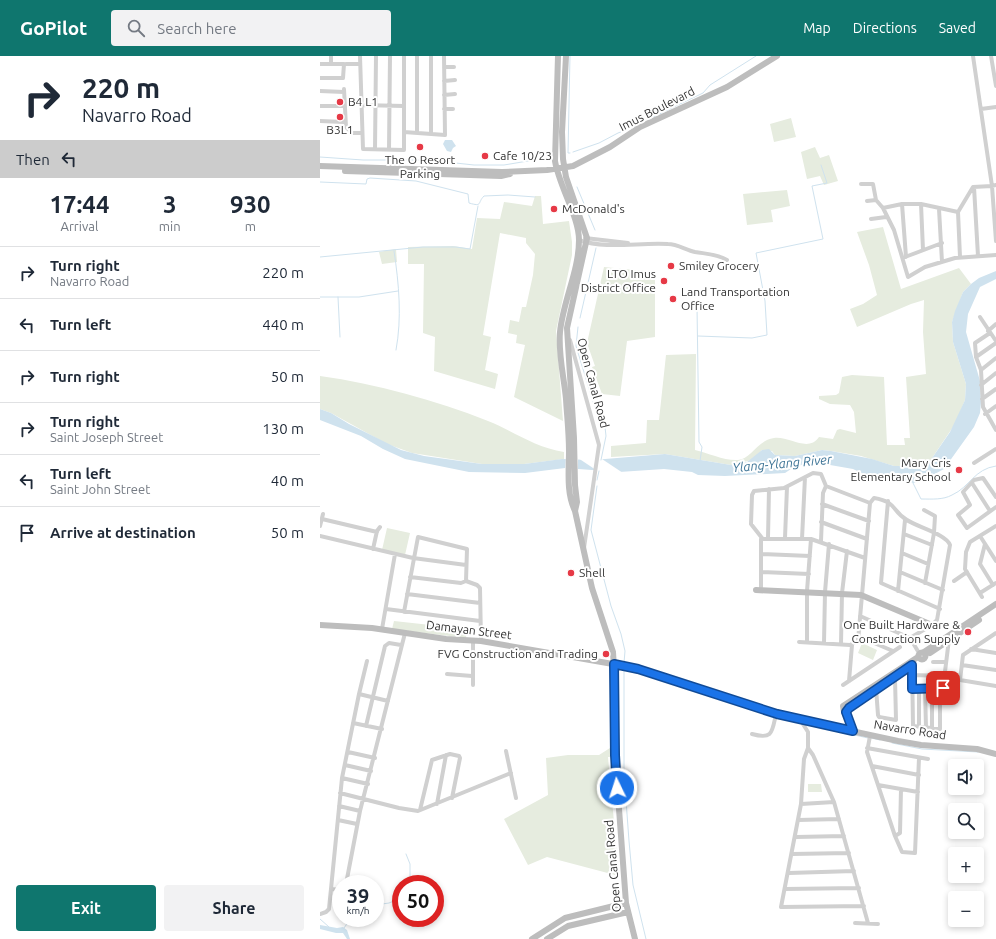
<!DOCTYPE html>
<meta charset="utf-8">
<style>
:root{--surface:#fff;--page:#f2f2f3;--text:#1f2937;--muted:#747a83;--line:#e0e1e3;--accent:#0f766e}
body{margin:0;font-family:Ubuntu,sans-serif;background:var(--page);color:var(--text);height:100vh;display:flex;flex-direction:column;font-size:15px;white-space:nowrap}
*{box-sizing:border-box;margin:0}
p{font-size:13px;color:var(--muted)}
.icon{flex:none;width:22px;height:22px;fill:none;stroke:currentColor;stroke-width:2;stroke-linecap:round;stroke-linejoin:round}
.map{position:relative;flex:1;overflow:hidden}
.side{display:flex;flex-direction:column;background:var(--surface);width:320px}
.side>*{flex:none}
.hud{background:#fff;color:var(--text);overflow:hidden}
.buttons{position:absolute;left:628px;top:703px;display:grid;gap:8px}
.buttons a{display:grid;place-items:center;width:36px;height:36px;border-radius:4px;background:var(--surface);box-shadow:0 2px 6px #0003;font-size:20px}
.speed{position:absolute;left:12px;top:819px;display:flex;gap:8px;font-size:20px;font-weight:700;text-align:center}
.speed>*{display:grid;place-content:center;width:52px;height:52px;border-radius:50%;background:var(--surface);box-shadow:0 2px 6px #0003;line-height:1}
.speed small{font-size:10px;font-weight:400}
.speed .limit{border:6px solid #d22;background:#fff;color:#111}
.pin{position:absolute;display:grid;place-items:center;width:34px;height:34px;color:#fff;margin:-17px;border-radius:8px;box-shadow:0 2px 6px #0006}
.me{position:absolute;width:44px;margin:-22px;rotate:356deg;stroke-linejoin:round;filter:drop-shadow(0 0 3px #0008)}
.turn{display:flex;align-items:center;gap:14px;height:84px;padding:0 16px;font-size:18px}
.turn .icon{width:52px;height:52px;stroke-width:2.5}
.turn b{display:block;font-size:28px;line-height:34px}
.then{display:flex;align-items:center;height:38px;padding:0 16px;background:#0003;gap:8px;font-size:15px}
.eta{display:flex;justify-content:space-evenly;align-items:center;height:68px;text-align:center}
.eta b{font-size:24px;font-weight:700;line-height:28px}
.primary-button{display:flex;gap:8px;margin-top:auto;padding:8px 16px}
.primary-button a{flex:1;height:46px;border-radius:4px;background:var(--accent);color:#fff;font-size:16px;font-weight:700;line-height:46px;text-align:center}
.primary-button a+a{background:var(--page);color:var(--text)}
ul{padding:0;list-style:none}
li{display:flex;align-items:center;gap:12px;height:52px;padding:0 16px;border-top:1px solid var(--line)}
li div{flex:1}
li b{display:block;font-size:15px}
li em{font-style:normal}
header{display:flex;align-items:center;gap:24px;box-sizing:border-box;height:56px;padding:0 20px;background:var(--accent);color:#fff}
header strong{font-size:19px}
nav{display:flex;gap:22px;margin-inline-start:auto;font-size:14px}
.search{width:280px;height:36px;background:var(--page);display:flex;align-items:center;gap:10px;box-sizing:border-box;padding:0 14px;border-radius:4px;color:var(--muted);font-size:15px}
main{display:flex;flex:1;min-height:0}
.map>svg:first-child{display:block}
</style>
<header>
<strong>GoPilot</strong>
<div class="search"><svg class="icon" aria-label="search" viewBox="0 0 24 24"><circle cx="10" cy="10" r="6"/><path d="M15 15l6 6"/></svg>Search here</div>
<nav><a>Map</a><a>Directions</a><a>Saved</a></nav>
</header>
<main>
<section class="side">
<div class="hud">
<div class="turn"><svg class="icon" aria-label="right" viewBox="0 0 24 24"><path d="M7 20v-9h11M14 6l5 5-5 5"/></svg><div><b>220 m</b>Navarro Road</div></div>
<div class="then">Then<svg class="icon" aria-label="left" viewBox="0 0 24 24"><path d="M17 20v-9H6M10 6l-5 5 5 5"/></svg></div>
</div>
<div class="eta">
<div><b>17:44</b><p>Arrival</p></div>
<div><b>3</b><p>min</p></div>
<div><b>930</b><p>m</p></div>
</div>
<ul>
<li><svg class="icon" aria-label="right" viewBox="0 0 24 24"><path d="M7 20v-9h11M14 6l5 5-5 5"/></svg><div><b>Turn right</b><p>Navarro Road</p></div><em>220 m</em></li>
<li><svg class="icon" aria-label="left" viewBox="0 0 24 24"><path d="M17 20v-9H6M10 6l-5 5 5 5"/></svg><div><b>Turn left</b></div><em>440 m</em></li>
<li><svg class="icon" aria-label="right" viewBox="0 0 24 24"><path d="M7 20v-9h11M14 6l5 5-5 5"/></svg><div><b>Turn right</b></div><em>50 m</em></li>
<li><svg class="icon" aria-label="right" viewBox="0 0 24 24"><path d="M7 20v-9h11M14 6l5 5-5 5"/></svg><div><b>Turn right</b><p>Saint Joseph Street</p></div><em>130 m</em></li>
<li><svg class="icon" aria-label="left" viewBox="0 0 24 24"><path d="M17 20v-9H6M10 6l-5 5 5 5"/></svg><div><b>Turn left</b><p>Saint John Street</p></div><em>40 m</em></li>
<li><svg class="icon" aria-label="arrive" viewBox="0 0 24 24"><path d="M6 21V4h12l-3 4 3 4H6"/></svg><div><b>Arrive at destination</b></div><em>50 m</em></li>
</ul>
<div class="primary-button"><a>Exit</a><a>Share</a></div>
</section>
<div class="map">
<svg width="676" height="883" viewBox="0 0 676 883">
<rect width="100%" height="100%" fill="#fff"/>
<!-- green -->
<path fill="#e6ecdf" d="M471,62L476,81L454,86L450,68Z
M495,91L500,102L509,99L518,125L504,129L500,120L487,123L481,96Z
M467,134L470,150L451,154L453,166L427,169L423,138Z
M215,140H221L223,168L249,165L252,186V199L236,275L243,365L194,341L205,289L196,287L197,279L188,277L190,264L199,266L202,251H206L213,219L215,198L206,187V182L180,177L163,279L171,281L165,314L178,318L175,333L114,315L115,281L103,277L104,208H88V191L133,190L152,193L157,162L180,163L184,146L212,150Z
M563,171L581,233L639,212L651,228L643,236L632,266L633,286L646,328L645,344L635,368L610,405L605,410L584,412L574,410L541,400L511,395L502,394L475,400L455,399L452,395L442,394L432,404L411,409L345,398L291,401V390L326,387L327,364H339L346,299L376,298L375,394C388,397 405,405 418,404C431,403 438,384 454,382C470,380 488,397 499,381L513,383L517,374L520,373L536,377L534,356L530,349L510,348L499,343V340L516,339L519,337L522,321L532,319L564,321L567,389H585L584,382H590L586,321L606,318L603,276L604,244L591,248L537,271L530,253L543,248L557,239L549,209L537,176Z
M76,193L77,206L62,208L59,196Z
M284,211L335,216V281L307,285L300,340L282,338L272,311L275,310L267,287Z
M0,320C57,328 115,344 168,365C193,375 216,392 244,396V403L204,408H162L92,397L67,388L11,357L0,353Z
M67,472L90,477L85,499L62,494Z
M74,565L147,573L146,582L72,573Z
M542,587L557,594L553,604L538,597Z
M290,692L291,701H288L299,820L227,801L208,809L184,763L228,739L226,702L248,699H279Z
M488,728H501L502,736H488Z"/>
<!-- water -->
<path fill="#cfe2ee" d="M125,84H132L136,90L133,92L131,96L127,95L123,88Z
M676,215V223L660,231L648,258L646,276L660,325L661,346L660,357L654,371L624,413L609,421L594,427L572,423H554L533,413L493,406L474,411L465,417L405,420L378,419L372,416L344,413L299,416L245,412L205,417L149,416L85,403L63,393L41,380L0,364V353L11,357L29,368L81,394L104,400L162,408H204L242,403L273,404L345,398L411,409L427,406L442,394L449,393L455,399L475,400L502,394L511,395L552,403L574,410H605L610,405L630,376L645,344L646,328L633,286L632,266L635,255L643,236L651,228L659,222Z
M0,869L17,872L23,871L27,874L30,883H27L23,877H16L0,873Z"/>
<!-- pier -->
<path fill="#fff" d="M246,401H279L303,417L282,418L258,402V415L245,414Z"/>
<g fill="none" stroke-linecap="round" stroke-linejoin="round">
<!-- stream -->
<path stroke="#cfe2ee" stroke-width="1" d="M250,0L248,97H250
M329,63L383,37L390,29L436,0
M253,96L279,87L298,77L316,70
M0,101L43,104H108L154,109H184L226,102
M0,126L46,128L47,123L50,122L96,125L148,138L149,147C163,151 157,147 164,140L188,139L215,141
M257,131L275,174
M74,195C79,228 82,262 76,294
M0,201L103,191H136L150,193L158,150
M0,241H39L78,235
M18,241L20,281
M377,250L379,386L382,391L380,405
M260,262L276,192
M258,271L256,290L274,349L285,371L286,380L281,404
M378,280L432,282L447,279L445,245L436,197L503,183L492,130L507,127L501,109
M277,424L279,415
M593,427L601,443C612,443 623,444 632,439C650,431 654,413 676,410
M277,430L271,474L291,550L301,578L305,595L304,607
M304,614V717L309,785L313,829L326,883
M421,650L454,661
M494,670L548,682
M551,682L560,684
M572,687L602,693L658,696
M86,798L90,808V828
M55,849L69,847L81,842
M0,863L9,871
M24,872L31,862"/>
<!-- street -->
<path stroke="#d0d0d0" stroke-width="4" d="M40,0L43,93L84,94V0
M97,0V77
M671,0L676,30
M0,8H24L23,22H0
M11,8V0
M26,8H40
M124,11H134
M124,25L135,24
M24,33L26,71L32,77H42
M0,35L24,36
M124,39L135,38
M40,49L84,50
M0,50H24
M124,53H133
M661,53L676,51
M0,65L24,66
M84,76L125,79L124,0
M111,78V0
M55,93L56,0
M69,94L70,0
M541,128H553L556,144L563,152L582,148H601L638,156L653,131L672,130L653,0
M676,129L672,130L676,185
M654,131L658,200
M547,145L556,144
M582,148L586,201
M601,148L603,194
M563,152L574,174L588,221L605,211L635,202L676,199
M619,153L622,206
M638,156L640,201
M551,163L566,161
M265,182L308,187
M259,184C287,194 319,186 348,188C357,188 366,194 375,196C387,198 397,198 407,204
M585,201L622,187
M660,261L676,285
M668,275L676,268
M670,277L655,287L656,301L661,314L663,351L676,374
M250,284L279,389L264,492
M656,301L676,287
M661,314L676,302
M661,329L676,317
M662,343L676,333
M665,358L676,350
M654,407L676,393
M652,427L670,455
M676,441L663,422L654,424L643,436L650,449L638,459L647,472L676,451
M568,445L561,527L620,553
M550,447L554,442C578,446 571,455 587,464C597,471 626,478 630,489L617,564L612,569L590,582
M502,448L549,465
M604,454L615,460L614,477L605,527
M2,463L57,476
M501,466L547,483
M0,470L3,458
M584,478L612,489
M0,480L93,502L146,509
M660,480L676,505
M442,482L431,468L432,439L434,435L464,432L493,417L501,418L506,430L550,447L538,585L530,589L479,586
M448,482L449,433
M465,482L467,431
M482,483L485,421
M491,483L545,502
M501,485L503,437L506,430
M665,488L660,508L673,529
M53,493L57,475L60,471
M582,497L608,508
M441,498L490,500
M441,516L489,518
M580,516L623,534
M90,521L141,527L146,525L157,529L160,532L161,585
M634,525L647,516
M441,534V483H491L487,535V586
M578,535L585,464
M660,537L676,527
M87,538L160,547
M662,541L645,513L646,496L650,486L676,470
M66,553L160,565
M84,556L98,481L147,493L146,525
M540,560L590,582L599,597
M62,573L75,498
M676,577L643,599L640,624L676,630
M540,581L573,595
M153,584V629
M504,587L505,536L509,488
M521,588L522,537L527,495
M651,593L676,597
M592,605L593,670L620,673V633
M613,606H626
M642,609L676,614
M127,618L152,620
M592,619L625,620
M529,625L532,589
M523,629L580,591
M556,632L558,659L559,661L576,664L575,622
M623,632L629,583
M592,633L627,632
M605,633L606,672
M39,638L68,645
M526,660V656L539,645
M481,665L488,676V692L484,703L481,748L461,851L544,850
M33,667L62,673
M46,670L65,590L69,587L81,589
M599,671V633
M612,673V633
M432,678C453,684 452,676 456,658
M550,680L547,696L575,780L582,796L595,797L599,702
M488,692L493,699L514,746L548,867
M547,692L608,703
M186,695L196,742
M28,696L55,702
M25,709L51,715
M552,710L599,719
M22,722L48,728
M558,729L598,736
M20,737L79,752L98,755L191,717
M117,748L126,699
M481,748L514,746
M19,750L40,755
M100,754L112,704L130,698L139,700L140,702L132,742
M18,764L37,768
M478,764L519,763
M575,780L580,777L581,733
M476,781L524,780
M472,798L529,797
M469,817L534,815
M26,828L40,755L85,577
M11,833L21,834
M465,833L539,832
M0,858L6,856L9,853L22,722L39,638L47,605
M535,867L558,868"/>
<!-- secondary -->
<path stroke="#bdbdbd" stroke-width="6" d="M238,0L235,105C239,130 259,161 259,184C259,215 243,245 240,276C238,298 244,321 246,343C247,360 249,377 249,395C249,415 246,436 255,455L272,532L293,596L295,629V699L306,847L315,883
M246,0L242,76L243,103L246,121L267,182L247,272L254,382L255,429L257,446L255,455
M0,110L182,116L227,114L253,110L290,91L320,71L407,31L457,0
M25,115L181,120L190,118
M436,534L541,539L612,569
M0,569L52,572L126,583L161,585L310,611L466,661L578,685L601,689L657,693L676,698
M604,596L676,548
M598.5 600a3.5 3.5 0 1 1 7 0a3.5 3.5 0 1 1-7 0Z
M610,597L659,564
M533,645L541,644L583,616
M533,675L524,656L523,650L598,601
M212,883L245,862L306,847
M227,883L248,870L308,856"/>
</g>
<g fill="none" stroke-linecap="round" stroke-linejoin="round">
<defs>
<path id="route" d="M297,732L295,699L294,608L318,613L457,658L533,675L526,656L529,652L592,609V633L623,632"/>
</defs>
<!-- route casing -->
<use href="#route" stroke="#114b97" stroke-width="10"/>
<!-- route -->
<use href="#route" stroke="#1a73e8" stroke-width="7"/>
</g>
<!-- markers -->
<g fill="#e63946" stroke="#fff" stroke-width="1.5">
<circle cx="20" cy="46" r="4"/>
<circle cx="20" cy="61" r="4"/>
<circle cx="100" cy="91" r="4"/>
<circle cx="165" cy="100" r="4"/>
<circle cx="234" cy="153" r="4"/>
<circle cx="351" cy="210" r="4"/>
<circle cx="344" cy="225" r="4"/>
<circle cx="353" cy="243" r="4"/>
<circle cx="639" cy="414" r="4"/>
<circle cx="251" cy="517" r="4"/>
<circle cx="648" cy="576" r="4"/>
<circle cx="286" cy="598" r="4"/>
</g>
<g text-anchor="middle" stroke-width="4" stroke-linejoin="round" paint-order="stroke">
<!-- poi labels -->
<g font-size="12" fill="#333" stroke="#fff" text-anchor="start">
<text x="28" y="50">B4 L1</text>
<text x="20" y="78" text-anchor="middle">B3L1</text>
<text x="173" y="104">Cafe 10/23</text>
<text x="100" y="108" text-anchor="middle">The O Resort<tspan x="100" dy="14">Parking</tspan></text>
<text x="242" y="157">McDonald's</text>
<text x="359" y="214">Smiley Grocery</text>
<text x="336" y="222" text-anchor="end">LTO Imus<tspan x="336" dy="14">District Office</tspan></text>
<text x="361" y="240">Land Transportation<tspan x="361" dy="14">Office</tspan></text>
<text x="631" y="411" text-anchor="end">Mary Cris<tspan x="631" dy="14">Elementary School</tspan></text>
<text x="259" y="521">Shell</text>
<text x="640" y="573" text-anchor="end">One Built Hardware &amp;<tspan x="640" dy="14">Construction Supply</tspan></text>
<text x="278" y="602" text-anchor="end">FVG Construction and Trading</text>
</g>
<!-- street labels -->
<g font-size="12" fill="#333" stroke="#fff">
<text transform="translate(337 53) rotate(-27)" y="4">Imus Boulevard</text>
<text transform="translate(273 327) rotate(75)" y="4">Open Canal Road</text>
<text transform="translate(149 574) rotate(7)" y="4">Damayan Street</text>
<text transform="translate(590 674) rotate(9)" y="4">Navarro Road</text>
<text transform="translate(293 810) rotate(-95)" y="4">Open Canal Road</text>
</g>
<!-- water labels -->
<g font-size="13" font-style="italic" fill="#3f7597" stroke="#fff">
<text transform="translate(462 407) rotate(-5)" y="5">Ylang-Ylang River</text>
</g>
</g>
</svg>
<div class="buttons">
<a><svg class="icon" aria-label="sound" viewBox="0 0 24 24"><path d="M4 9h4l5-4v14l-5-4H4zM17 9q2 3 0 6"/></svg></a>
<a><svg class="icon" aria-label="search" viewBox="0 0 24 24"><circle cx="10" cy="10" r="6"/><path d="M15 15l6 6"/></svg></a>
<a>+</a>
<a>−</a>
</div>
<div class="speed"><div>39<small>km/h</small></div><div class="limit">50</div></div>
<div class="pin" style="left:623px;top:632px;background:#d93025"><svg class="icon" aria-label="arrive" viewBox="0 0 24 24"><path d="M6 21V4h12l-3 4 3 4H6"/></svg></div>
<svg class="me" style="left:297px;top:732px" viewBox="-20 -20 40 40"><circle r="17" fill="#1a73e8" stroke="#fff" stroke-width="3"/><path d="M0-11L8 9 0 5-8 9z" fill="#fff"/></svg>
</div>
</main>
